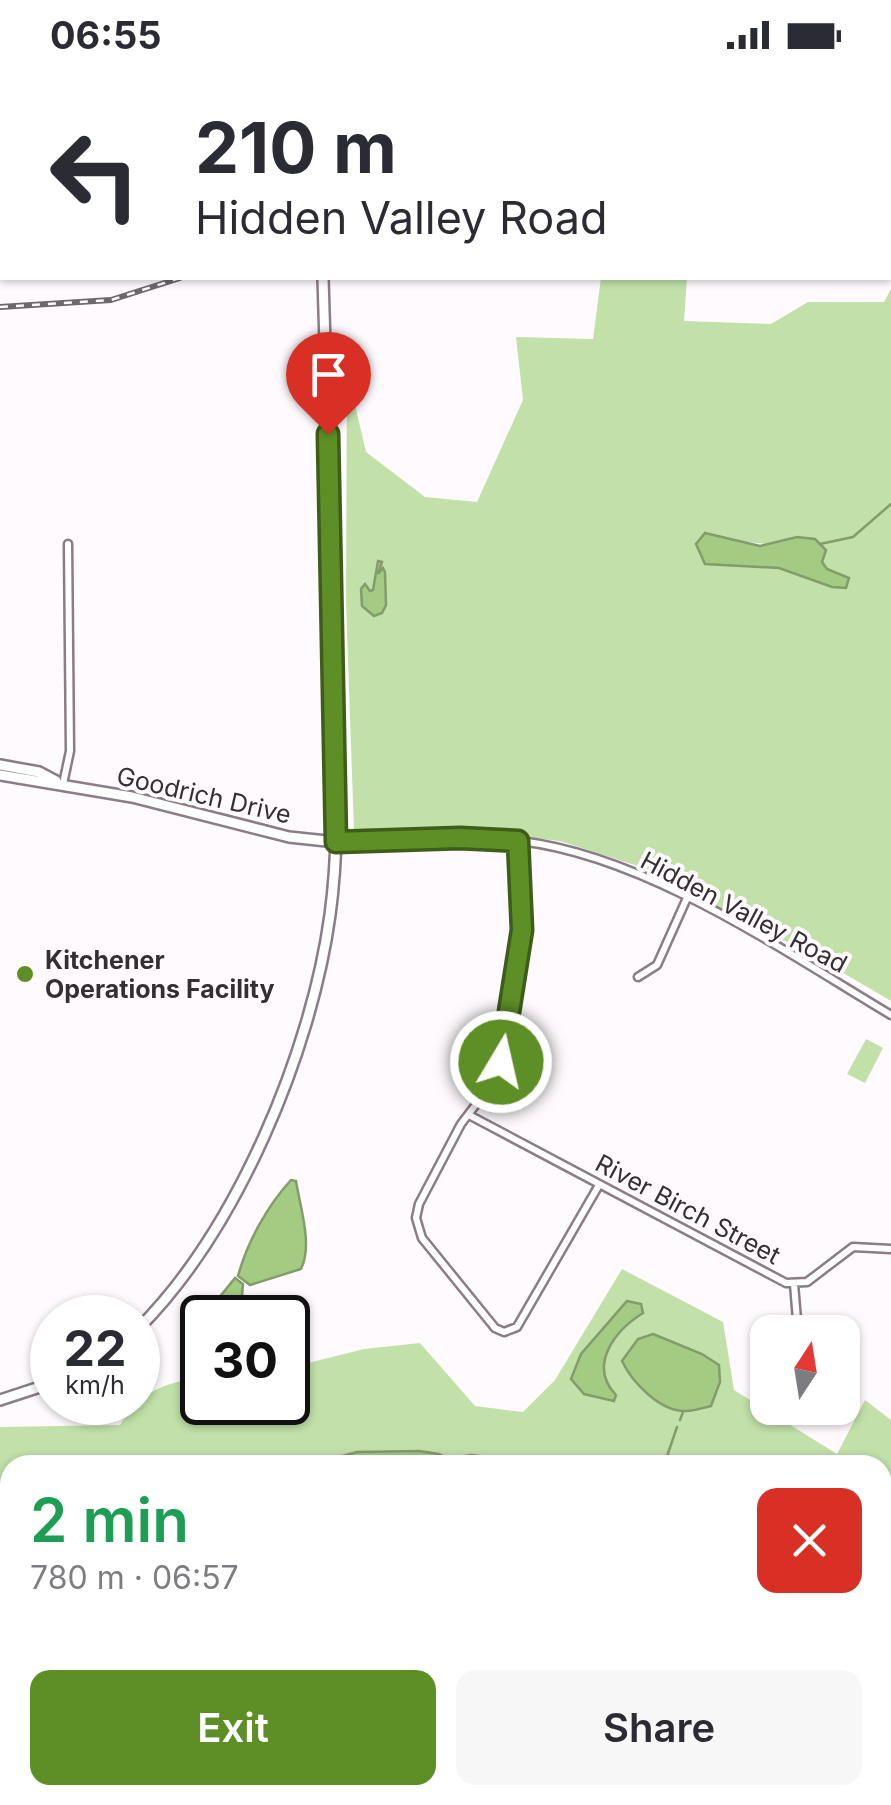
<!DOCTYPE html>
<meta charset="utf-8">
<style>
:root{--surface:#fff;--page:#f7f7f7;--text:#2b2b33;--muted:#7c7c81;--accent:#5e8f26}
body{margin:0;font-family:Inter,sans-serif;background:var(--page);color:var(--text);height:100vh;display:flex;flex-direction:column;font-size:38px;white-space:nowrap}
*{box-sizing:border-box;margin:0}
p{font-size:32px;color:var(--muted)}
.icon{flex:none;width:55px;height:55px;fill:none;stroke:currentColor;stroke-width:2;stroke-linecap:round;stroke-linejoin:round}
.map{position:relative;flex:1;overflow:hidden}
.panel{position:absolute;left:0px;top:1385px;width:892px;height:350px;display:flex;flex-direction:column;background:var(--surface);border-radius:30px 30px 0 0;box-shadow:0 2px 8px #0004}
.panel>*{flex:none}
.hud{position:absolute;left:0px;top:0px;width:892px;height:210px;box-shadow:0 2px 8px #0004;background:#fff;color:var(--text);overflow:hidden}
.needle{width:65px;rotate:12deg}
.controls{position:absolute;left:750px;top:1245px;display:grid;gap:20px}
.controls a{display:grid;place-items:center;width:110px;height:110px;border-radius:20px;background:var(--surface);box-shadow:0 2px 8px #0004;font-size:50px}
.speed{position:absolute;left:30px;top:1225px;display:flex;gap:20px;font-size:50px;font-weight:700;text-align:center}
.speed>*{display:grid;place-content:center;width:130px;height:130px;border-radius:50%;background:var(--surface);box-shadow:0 2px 8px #0004;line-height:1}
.speed small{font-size:25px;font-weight:400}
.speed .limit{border:5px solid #111;border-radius:15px;background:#fff;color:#111}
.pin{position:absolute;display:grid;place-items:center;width:85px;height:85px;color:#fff;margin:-102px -42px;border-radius:50% 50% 50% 0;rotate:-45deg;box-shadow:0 0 10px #0007}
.pin .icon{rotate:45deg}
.me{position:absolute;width:110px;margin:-55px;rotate:9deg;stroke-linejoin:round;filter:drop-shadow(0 0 8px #0008)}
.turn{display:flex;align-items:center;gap:35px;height:210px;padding:0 30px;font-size:45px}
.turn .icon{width:130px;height:130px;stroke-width:2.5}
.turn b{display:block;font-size:70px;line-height:85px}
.round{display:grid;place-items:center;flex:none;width:105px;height:105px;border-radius:20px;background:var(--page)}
.overview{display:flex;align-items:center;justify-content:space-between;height:170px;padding:0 30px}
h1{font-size:60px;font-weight:600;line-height:75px;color:#1e9e55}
.cta{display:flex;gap:20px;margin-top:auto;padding:20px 30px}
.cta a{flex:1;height:115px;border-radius:20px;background:var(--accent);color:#fff;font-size:40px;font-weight:600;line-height:115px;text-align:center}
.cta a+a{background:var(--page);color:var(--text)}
.status{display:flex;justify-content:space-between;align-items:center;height:70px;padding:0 50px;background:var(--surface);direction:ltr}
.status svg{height:28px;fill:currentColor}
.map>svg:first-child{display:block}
</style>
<div class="status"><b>06:55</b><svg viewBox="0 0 49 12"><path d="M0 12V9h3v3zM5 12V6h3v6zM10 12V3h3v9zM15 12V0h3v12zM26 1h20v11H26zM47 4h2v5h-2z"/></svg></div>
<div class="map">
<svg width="891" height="1735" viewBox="0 0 891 1735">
<rect width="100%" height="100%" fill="#fefafd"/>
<!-- green -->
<path fill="#c1e1a8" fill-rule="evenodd" d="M595,0H800L595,2Z
M601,208H687L684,251L771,254L808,232H884L891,219V931L816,887L647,799L560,771L445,759L354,761L346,531L347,301L366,382L425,427L477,432L523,330L516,267L593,269ZM723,468C758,475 790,475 825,480L821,491L827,499L849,508L832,518L779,498L705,494L696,475Z
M866,969L883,978L865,1013L847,1004Z
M622,1199L723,1252L734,1320L837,1384L865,1330L891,1350V1720L882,1714V1395H403L401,1393H442L439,1384C395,1378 351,1381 309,1395H10V1589L0,1600V1357L120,1355C140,1321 165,1313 202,1307V1332H288V1298L364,1279L420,1273L475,1336L523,1342L555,1310ZM627,1231L643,1243C614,1261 589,1296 615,1325L571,1308L581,1284Z
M48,1725H761L773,1735H42Z"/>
<!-- water -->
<path fill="#a4cb82" stroke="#839c6b" stroke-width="2.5" d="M705,463L760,476L797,467L815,469L826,480L822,492L827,499L849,508L846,518L832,517L779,498L705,494L696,474Z
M378,491L382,492L378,504L383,498L385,502L386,535L382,543L374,546L362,536L361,519L365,514L370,521L373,520Z
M291,1110L296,1111C300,1137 313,1175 301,1199L250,1215L238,1206C247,1173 267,1136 291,1110Z
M235,1208L243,1214L242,1226L227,1242L220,1241L214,1234Z
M627,1231L641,1234L643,1243C614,1261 588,1296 616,1325L614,1331L584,1324L571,1309L581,1284Z
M653,1264L702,1284L719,1295L720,1312L711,1336C703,1338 694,1341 686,1341C660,1342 632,1312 622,1291L638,1269Z
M419,1381L439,1384L448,1389C433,1398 335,1395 309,1395L357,1382Z
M10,1589V1681L0,1694V1600Z
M883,1714L891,1720V1735H803L789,1725H882Z
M234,1725H323L304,1735H221Z"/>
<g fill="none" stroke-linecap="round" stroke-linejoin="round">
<!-- stream -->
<path stroke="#839c6b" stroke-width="2.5" d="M820,474L853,467L891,434
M680,1350L683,1342
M448,1389L471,1385L549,1395
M664,1395L677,1357"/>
<defs>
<path id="street" d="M417,2L422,0
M63,714L70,681L68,474
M518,771L522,860L501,992L490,1016L461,1054L419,1134L416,1148L422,1168L495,1258L504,1262L517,1257L599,1115
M336,772C397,774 458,764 520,771C647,786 782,880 891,945
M638,907L657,895L687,828
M469,1045L786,1213L807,1212L853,1177L891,1179
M794,1214L798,1262"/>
<path id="secondary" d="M240,0L242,2
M0,695L39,702L56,711
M0,705L132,727L289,767L336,772
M138,1259C237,1160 311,983 330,845C340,772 336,698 335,625C333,486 327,347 323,208
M0,1330L52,1313"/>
</defs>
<!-- street casing -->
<use href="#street" stroke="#8b7c87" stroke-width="11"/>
<!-- secondary casing -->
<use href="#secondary" stroke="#8b7c87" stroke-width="14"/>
<!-- street -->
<use href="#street" stroke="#fff" stroke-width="6"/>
<!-- secondary -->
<use href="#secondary" stroke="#fff" stroke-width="9"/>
<defs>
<path id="rail" d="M372,2L374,0
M0,237L111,230L180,208"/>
</defs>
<!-- rail casing -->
<use href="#rail" stroke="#6d686c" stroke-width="6"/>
<!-- rail -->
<use href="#rail" stroke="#fefafd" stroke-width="2.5" stroke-dasharray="8" stroke-linecap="butt"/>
</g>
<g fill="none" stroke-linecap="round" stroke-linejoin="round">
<defs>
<path id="route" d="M328,364L336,772L460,768L518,771L522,860L501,992"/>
</defs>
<!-- route casing -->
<use href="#route" stroke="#3d5d19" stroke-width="25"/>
<!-- route -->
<use href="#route" stroke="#5e8f26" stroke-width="18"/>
</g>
<!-- markers -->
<circle fill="#5e8f26" stroke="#fefafd" stroke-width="4" cx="25" cy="904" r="10"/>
<g text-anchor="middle" stroke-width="8" stroke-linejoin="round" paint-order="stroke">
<!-- street labels -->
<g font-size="25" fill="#352f34" stroke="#fefafd">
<text transform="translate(204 725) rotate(13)" y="9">Goodrich Drive</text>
<text transform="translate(744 842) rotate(28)" y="9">Hidden Valley Road</text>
<text transform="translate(688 1139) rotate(28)" y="9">River Birch Street</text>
</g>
<!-- poi labels -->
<g font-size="25" font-weight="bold" fill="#352f34" stroke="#fefafd" text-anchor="start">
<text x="45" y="899">Kitchener<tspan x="45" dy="29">Operations Facility</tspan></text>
</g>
</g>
</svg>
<div class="controls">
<a><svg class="needle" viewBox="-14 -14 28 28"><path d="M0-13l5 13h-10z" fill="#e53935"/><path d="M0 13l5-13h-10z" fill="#7c7c81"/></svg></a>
</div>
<div class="speed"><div>22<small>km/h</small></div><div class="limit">30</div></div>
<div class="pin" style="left:328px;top:364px;background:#d93025"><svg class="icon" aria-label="arrive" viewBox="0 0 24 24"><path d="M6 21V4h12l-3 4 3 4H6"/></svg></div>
<svg class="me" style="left:501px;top:992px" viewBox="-20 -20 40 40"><circle r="17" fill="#5e8f26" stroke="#fff" stroke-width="3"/><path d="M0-11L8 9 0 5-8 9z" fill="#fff"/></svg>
<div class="hud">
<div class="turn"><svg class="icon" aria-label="left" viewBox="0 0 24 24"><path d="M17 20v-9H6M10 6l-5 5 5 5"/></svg><div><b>210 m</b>Hidden Valley Road</div></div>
</div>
<section class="panel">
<div class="overview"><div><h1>2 min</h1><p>780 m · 06:57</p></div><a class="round" style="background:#d93025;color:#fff"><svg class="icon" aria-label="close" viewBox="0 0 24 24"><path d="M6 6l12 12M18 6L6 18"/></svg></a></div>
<div class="cta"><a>Exit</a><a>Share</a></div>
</section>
</div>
